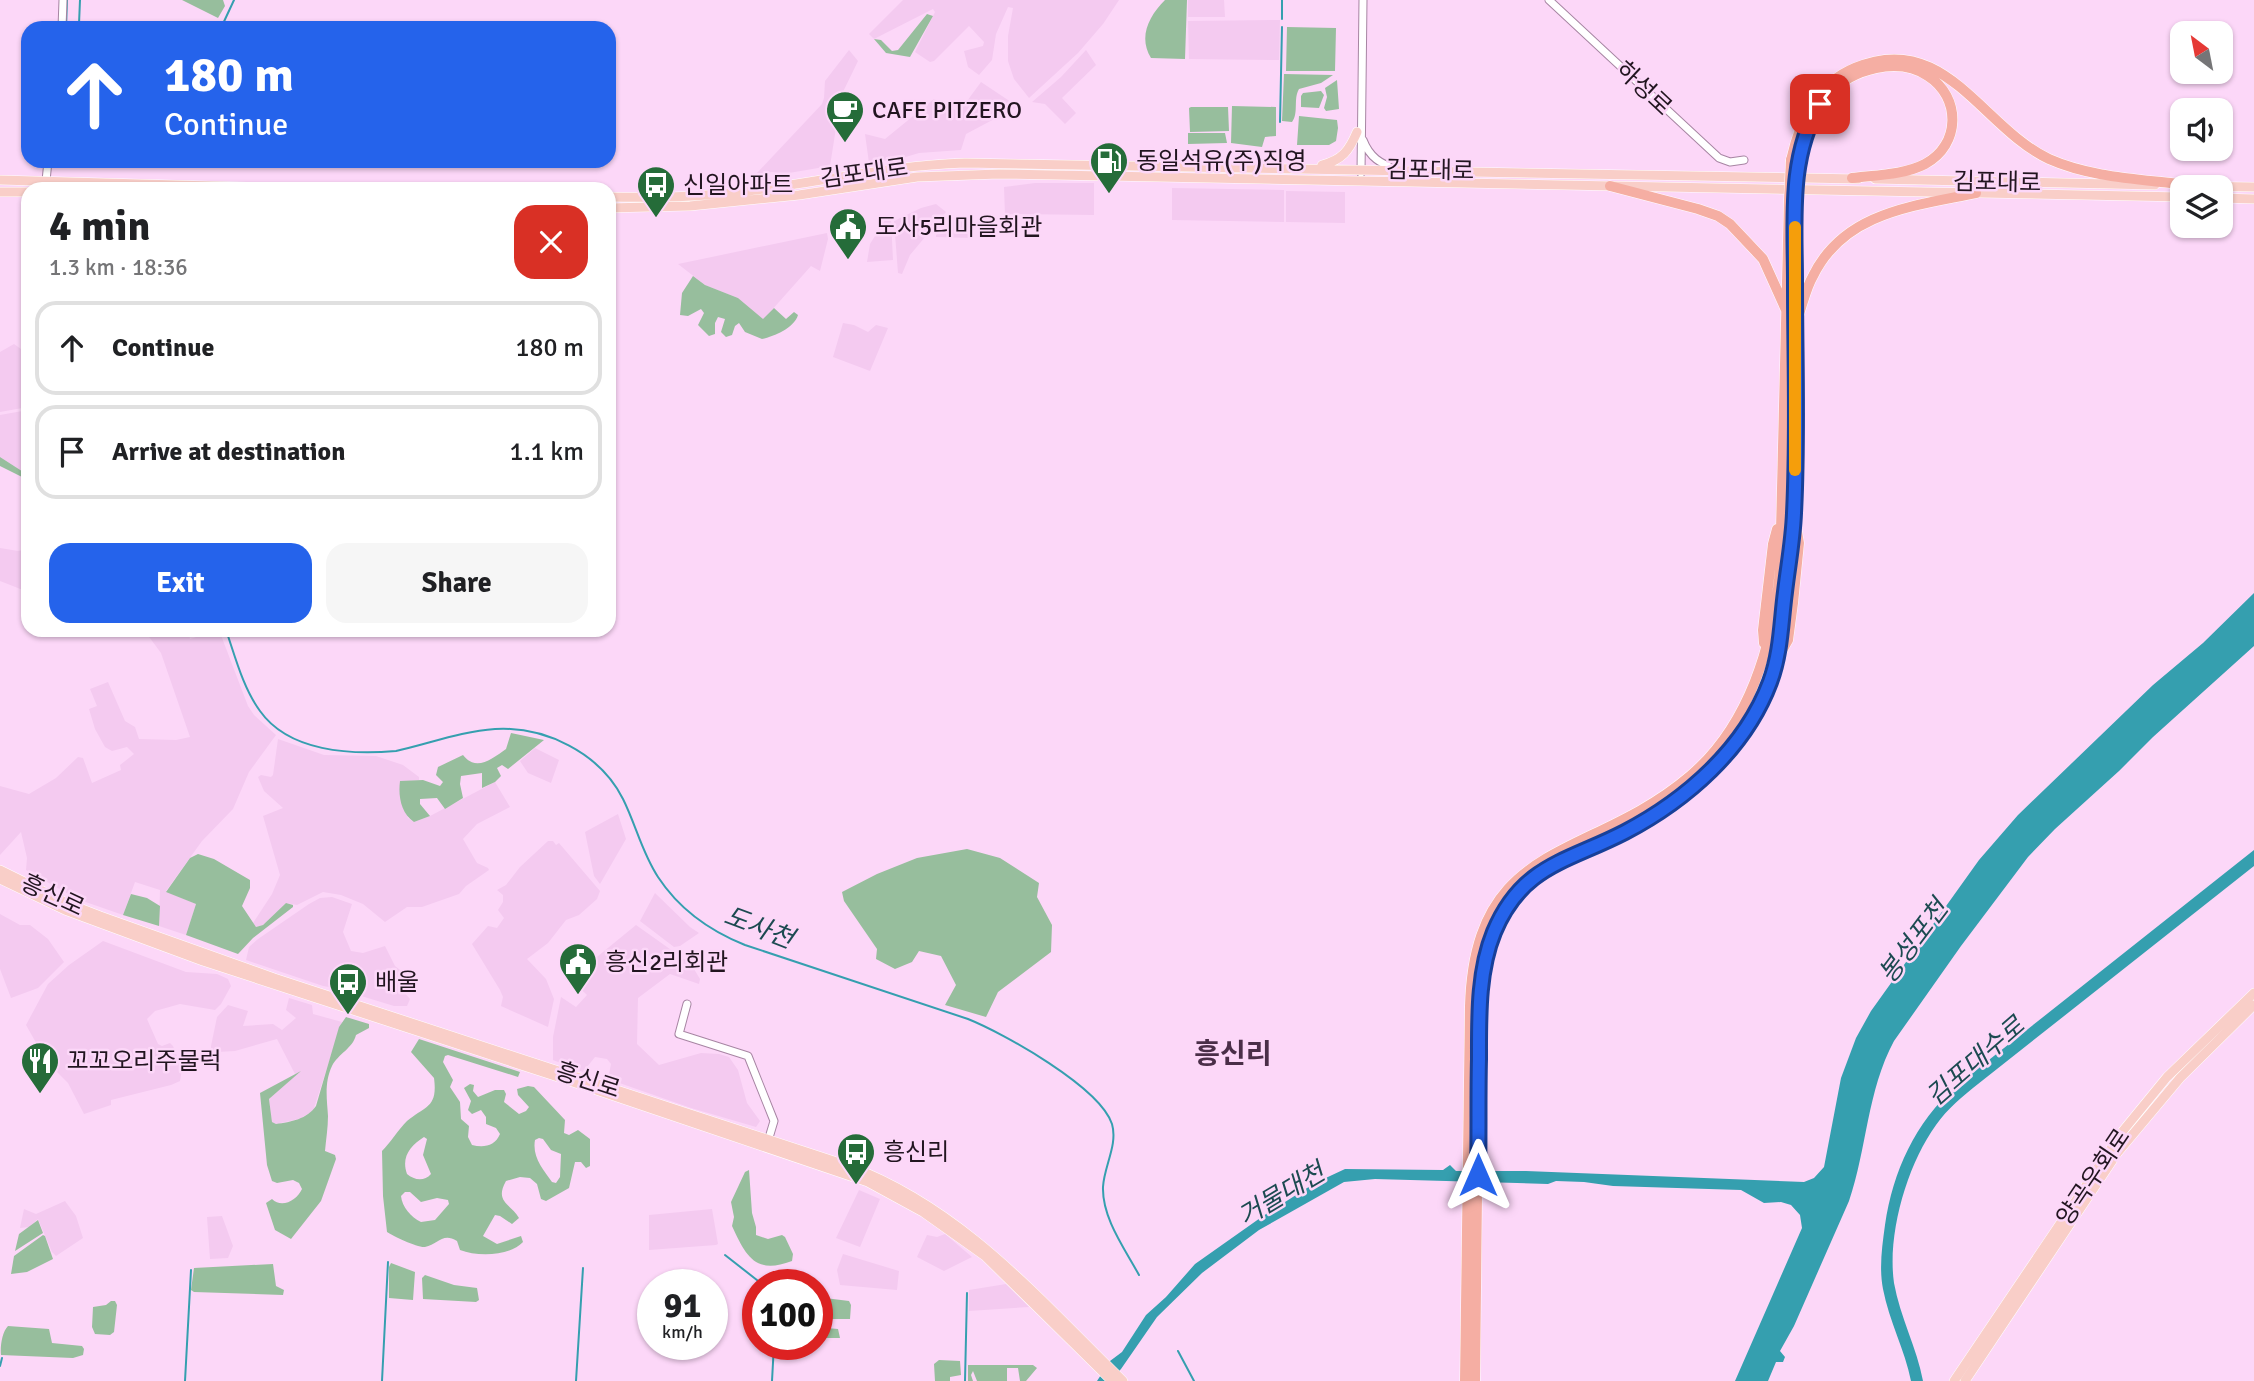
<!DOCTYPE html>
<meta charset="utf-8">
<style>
:root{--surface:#fff;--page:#f6f6f6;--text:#202124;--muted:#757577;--line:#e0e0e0;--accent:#2563eb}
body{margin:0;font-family:Signika,"Noto Sans KR",sans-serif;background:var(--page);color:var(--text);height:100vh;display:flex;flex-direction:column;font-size:26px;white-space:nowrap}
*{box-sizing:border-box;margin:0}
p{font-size:23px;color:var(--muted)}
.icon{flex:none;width:38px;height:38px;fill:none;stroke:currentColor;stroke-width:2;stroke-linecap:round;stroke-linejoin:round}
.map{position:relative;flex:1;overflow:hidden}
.details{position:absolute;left:21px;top:182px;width:595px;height:455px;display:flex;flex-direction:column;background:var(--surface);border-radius:21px;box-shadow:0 2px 5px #0004}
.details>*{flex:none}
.guide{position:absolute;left:21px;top:21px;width:595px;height:147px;border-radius:21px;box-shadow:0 2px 5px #0004;background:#2563eb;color:#fff;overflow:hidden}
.needle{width:46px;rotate:328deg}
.fabs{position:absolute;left:2170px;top:21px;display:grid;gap:14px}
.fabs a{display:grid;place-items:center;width:63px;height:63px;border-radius:14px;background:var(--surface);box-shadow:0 2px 5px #0004;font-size:35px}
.speed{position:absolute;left:637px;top:1269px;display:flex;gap:14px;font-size:35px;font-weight:700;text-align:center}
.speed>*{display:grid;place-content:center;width:91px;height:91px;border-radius:50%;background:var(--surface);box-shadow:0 2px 5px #0004;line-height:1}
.speed small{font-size:18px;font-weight:400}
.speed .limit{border:10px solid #d22;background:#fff;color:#111}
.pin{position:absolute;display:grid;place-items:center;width:60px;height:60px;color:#fff;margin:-30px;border-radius:14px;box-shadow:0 4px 10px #0006}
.me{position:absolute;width:77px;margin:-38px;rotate:0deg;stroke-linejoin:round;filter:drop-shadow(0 0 5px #0008)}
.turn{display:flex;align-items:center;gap:24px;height:147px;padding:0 28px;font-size:32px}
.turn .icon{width:91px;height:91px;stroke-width:2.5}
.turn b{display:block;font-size:49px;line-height:60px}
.round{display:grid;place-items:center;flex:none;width:74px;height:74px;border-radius:21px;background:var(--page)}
.overview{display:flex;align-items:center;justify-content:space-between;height:119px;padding:0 28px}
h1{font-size:42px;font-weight:700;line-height:52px}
.cta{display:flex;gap:14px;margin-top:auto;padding:14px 28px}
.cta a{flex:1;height:80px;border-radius:21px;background:var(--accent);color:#fff;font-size:28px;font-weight:700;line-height:80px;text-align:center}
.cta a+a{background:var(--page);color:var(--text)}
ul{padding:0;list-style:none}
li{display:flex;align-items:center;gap:21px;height:94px;margin:0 14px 10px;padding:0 14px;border:4px solid var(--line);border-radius:21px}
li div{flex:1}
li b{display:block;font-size:26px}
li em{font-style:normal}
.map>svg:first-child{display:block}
</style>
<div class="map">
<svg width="2254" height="1381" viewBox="0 0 2254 1381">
<rect width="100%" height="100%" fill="#fcd7f8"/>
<!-- built -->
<path fill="#f4caf0" d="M903,0H1119L1103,24L1078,53L1029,98L1014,79L1008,61V36L1013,8L1008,7L996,34L992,60L979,75L968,67L964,51L983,46L984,42L969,26L934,61L930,62L915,52L935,12L933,9L874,39L869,34Z
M1188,0H1224L1225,17H1188Z
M1280,20L1279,60L1189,59L1188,21Z
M849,50L858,61L841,96L830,166L783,174L772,172L756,174L822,104L824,98L825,81Z
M1086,50L1096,65L1062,98L1076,113L1065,124L1045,104L1032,102L1061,77Z
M981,82L1011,102L1015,108L966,134L961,150L919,153L899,159L869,163L865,134L885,139L934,99L959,112Z
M1035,183H1094V215L1005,214L1004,187Z
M1172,188L1284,190V222L1172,220Z
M1286,191L1345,192V223L1286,222Z
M936,204L946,212L910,255L902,274L898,273L894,221L921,208Z
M887,217H890L891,220L893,260L867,262L870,244Z
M949,220L972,221V238L936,237V235Z
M827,233L828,239L820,271L811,266L763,320L738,298L705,285L678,264Z
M843,323L854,325L868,332L876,325L888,328L870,371L833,357Z
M14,344L28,354V407L0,412V352Z
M28,410V475L0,457V415Z
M0,548L18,551L28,549V582L23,590L0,581Z
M144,630H188L190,639L219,630L248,706L254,715L276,735L249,772L233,809L202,841L166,891L196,904L186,935L159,926L160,890L135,882L123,915L77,899L26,870L27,858L21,832L0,855V786L29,794L56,778L78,757L83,758L92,783L121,770L120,765L134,754L127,747L112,751L105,747L95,729L89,709L97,706L90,689L108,682L125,721L135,727L139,739L176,740L190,737L161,653Z
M278,739L324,755L376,756L403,765L419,777V780L400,782L401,802L408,818L414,822L430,816L495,782L510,807L477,824L463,839L477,863L488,868L489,870L466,886L459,894L422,907H407L385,922L363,904L341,895L323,892L297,905L286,903L263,925L256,927L253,923L272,894L280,875L263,816L283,808L264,791L258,777L261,775L271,777L273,775Z
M535,748L559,760L551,783L528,773L520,761Z
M618,814L626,839L600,884L594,876L585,832Z
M548,841H553L556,845L559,843L600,891L597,899L579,915L566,920L548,943L527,959L546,979L554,999L548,1027L501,1006L503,997L500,990L472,944L488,926L497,928L504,918L498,910L503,902V895L497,890L506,885L520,867Z
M655,893L690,927L699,933L680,946L674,947L640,921Z
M332,897L352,904L343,932L351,951L363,953L385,946L395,966L404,973L398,985L410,999L407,1006H394L335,988L323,986L246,960L249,947L258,939L309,904L320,898Z
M0,914L20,925H30L48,939L64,962L38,988L11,998L0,969Z
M636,925L691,964L700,979L699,984L670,974L638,998L637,1044L659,1065L701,1053L719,1054L729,1057L738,1070L747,1103L760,1121L756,1127L691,1108L608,1079L611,1064L607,1059L595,1057L583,1072L553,1060V1037L561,997L576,1007L587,995L570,979Z
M103,941L186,972L217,974L228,979L231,986L221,1004L215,1010L180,1004L155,1011L147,1019L158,1044L162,1046L170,1043L173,1046L182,1069L180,1081L171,1085L111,1100V1105L84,1114L68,1083L47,1062L26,1025L48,984L69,965Z
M289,998L312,1005L313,1014L342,1022L313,1111L299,1119L276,1124L272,1122L269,1099L298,1073L295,1074L277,1039L235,1051L217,1052L211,1050V1046L217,1017L228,1005L248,1011L243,1026L273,1024L282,1030L296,1018L286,1010Z
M859,1190L880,1199L860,1247L836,1238Z
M65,1201L76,1216L83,1238L56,1256L52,1252L38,1219L29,1227L20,1228L24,1209L36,1214Z
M712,1209L718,1244L716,1245L649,1250V1215Z
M222,1216L233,1246L228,1258L210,1259L207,1217Z
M945,1234L972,1257L944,1271L917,1257L927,1235L937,1237Z
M843,1254L899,1271L897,1290L840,1285L837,1270Z
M1006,1284L1029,1307L969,1311V1290Z"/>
<!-- green -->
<path fill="#97be9d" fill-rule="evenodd" d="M182,0H223L225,6L218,18Z
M1165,0H1187L1185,59L1151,58C1138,37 1149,16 1165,0Z
M927,14L933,16L910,57L886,53L874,39L881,40L892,51L898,50Z
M1287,27L1336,28L1335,71H1286Z
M1284,74L1333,75L1321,83L1299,89C1293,99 1299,113 1292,122L1282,121Z
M1337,80L1339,109L1326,111L1324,108L1327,97L1325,88Z
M1321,91L1324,95L1319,108L1301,107V96L1303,93Z
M1232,106L1276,107V136L1265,137L1262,147L1231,143Z
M1191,107H1228L1229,131L1190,132L1189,108Z
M1299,116L1337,120L1338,128L1336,141L1329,145H1297Z
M1188,133H1225L1227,143L1188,144Z
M693,276L705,285L738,298L763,319L774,308L786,319L794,312L798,315C794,328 775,336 762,339L745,332L739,323L735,326L732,335L726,337L721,332L725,319L718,317L715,323V334L709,336L698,325L704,313L701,309L688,316L680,315L682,293Z
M0,457L28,475V480L0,466Z
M511,733L544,740L508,769L502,765L497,768L501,776L495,782L482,788V773L461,776L460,784L463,798L445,809L437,798L420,799V804L430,816L414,822C401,813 398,796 400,781L423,780L440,786L443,782L436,775L438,767L463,755C476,772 492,759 506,749Z
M967,849L1000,858L1039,883L1037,897L1052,925L1051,952L998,992L986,1017L945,1005L956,985L941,956L919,951L912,962L895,969L876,959L877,949L844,901L842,892L877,874L917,858Z
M198,854L214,859L250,880V888L242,906L256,927L263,925L286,903L293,905V907L253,938L238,954L186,935L196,904L166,892L190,858Z
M131,894L147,898L160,906L159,926L123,915Z
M346,1017L369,1024V1028L356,1035C353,1048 338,1054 332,1066C324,1083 327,1099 328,1116C328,1128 326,1139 325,1151L335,1155L336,1159L321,1201L291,1239L275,1230L266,1203L272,1199C282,1209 297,1200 302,1189L299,1183L293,1180L277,1183L272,1181L267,1165L260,1093L301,1071L269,1099L272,1122L276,1124C291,1122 307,1119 316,1106L339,1027Z
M419,1039L520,1072L518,1077L448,1055L445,1056L443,1062L453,1080L450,1087L460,1102L461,1119L469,1126L468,1137L472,1145C484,1148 495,1146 500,1134L496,1128L486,1124V1117L481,1110L472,1114L468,1110L471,1101L464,1088L470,1084L474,1085L473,1091L478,1097L495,1090H504L506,1094L504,1102L519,1114L526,1111L529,1107L518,1095L517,1089L528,1086L534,1087L565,1120L564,1133L569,1135L578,1130L590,1139V1166L586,1168L581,1162H575L569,1188L546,1201L541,1199L537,1184L530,1178L520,1177L506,1181C494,1202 511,1204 519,1218L512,1224L500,1216L495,1215L483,1236L497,1244L521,1236L523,1242C510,1256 478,1257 460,1250L457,1241C442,1232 438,1245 425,1247C418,1248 393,1236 387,1232L383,1196L382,1151C391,1142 398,1130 407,1121C425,1106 438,1108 434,1078L411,1052ZM424,1137L427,1139L423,1155L431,1174C424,1182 414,1180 407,1174C401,1157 410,1146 424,1137ZM539,1138L543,1139L551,1150L561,1154L560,1177L556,1183L552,1182C543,1169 532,1157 535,1140ZM405,1192H410L421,1202L437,1198L448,1200L449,1204L435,1220L421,1222C411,1217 402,1207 401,1196Z
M749,1170L752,1213L756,1227V1235L768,1239L782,1235L785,1237L793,1254L792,1261C755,1275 746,1256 732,1226L734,1217L731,1202L745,1172Z
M38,1220L43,1233L15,1251L19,1234Z
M43,1235L45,1236L53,1259L27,1272L11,1274L14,1256Z
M391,1263L415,1272L413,1300L389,1298V1267Z
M273,1264L276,1286L284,1290L283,1295L194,1292L191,1290L194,1268Z
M425,1275L454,1285L477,1288L479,1300L476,1302L423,1299L422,1278Z
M817,1297L849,1301L851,1305L850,1319H817Z
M111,1301H115L117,1305L114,1332L110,1335L95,1334L92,1327L93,1307L106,1305Z
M817,1320L825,1321L827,1328L838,1329L840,1338H817Z
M8,1326L49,1329L52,1343L82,1346L84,1349L83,1355L73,1358L1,1355C0,1347 2,1332 8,1326Z
M939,1360L960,1361L961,1375L950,1377V1381H935L934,1364Z
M968,1365H1033L1037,1368L1026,1381H1020L1018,1368H1007V1381H977L973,1371L971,1375L973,1381H968Z"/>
<!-- water -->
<path fill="#359faf" d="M2254,593V646L2153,737L2119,771L2055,829L2028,857L1961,946L1894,1041C1867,1091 1867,1149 1849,1201L1794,1326L1780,1351L1785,1357L1783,1362H1776L1768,1381H1735L1802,1228L1800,1215L1791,1205L1781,1202L1764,1203L1741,1190L1613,1186L1584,1182L1556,1181L1548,1184L1375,1179L1344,1182L1259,1230L1202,1273L1157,1317L1121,1369L1110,1381H1097L1110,1361L1122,1352L1146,1315L1166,1297L1195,1264L1263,1216L1315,1183L1345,1169L1443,1170L1450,1165L1456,1171H1526L1804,1182L1814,1178L1824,1167L1841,1078L1856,1038L1871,1011L1979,860L2018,815L2153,685L2203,643Z
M2254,850V866L1978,1084C1963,1096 1947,1109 1936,1125C1907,1165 1887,1234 1894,1283C1900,1317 1917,1348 1923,1381H1911C1905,1350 1889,1321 1883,1289C1879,1268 1882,1247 1885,1225C1893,1171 1915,1123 1956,1086Z"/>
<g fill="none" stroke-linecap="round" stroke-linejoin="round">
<!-- stream -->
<path stroke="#359faf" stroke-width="2" d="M1282,19V0
M79,24L80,0
M66,28L67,0
M221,28L234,0
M1280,122L1282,27
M226,630C235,656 243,688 260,711C289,752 351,755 396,751C428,744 462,731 495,729C545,726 600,753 623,799C636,825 642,853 658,877C679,909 710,931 745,945L968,1019C1003,1033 1100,1087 1112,1124C1118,1145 1104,1166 1103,1187C1102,1218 1125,1249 1139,1275
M725,1255L762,1284
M1178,1351L1194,1381
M0,1366L2,1358
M185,1381L191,1270
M382,1381L388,1262
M576,1381L583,1268
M772,1381L774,1344
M965,1381L967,1293"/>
<defs>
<path id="minor" d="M1549,0L1719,158L1730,162L1744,160
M62,28L63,0
M1363,140C1370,158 1380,163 1397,170
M1361,173L1363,0
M46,181L48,161
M687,1004L679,1034L748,1056L774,1121L768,1141"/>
<path id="major" d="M1322,165C1342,160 1349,151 1357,132
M1875,179L2155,185
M0,180L323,189
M2190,186L2254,187
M0,192H28
M609,197C655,198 702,197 748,191C821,182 892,165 965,163L1858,179
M2221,198L2254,199
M609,208L690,206L799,195L917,177L999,174L2182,197
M0,870L69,904L100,916L274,978L849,1166C963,1209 1038,1298 1123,1381
M0,879L65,910L203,961L555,1076L868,1182L923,1212L985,1256L1112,1381
M1954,1381L2122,1132L2167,1077L2254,993
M1965,1381L2118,1152L2180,1078L2254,1005"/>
<path id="highway" d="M1802,140C1809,123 1816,107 1829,94C1852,69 1898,56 1928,76C1961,97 1961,145 1925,164C1904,175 1875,175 1852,178
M1791,160C1800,121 1816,84 1855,68C1945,30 1981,127 2049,159C2094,179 2146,179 2195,186
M1610,186L1698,209L1718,216L1730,224L1763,259L1786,310
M1798,317C1803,303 1806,288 1813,276C1844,212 1914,206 1976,193
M1764,643L1763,630L1773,544L1777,529
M1780,654L1788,640L1793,603L1799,543L1796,526
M1465,1381L1470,1006C1475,837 1589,862 1690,776C1749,726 1773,645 1780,571L1789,200
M1475,1381L1479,1010C1485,968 1490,925 1518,891C1541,864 1578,854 1609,839C1667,812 1718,773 1752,718C1779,674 1779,641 1785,592C1788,566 1793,539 1794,513C1799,420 1795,326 1795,233"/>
</defs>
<!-- minor casing -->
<use href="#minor" stroke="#a785a3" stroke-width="9"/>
<!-- major casing -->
<use href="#major" stroke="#fff" stroke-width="10"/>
<!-- highway casing -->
<use href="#highway" stroke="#fff" stroke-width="11"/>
<!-- minor -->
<use href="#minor" stroke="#fff" stroke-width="7"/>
<!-- major -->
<use href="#major" stroke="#f9cec8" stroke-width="9"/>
<!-- highway -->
<use href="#highway" stroke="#f5aea3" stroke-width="10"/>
<defs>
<path id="highway-bridge" d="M1789,200L1791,160"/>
</defs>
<!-- highway-bridge casing -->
<use href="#highway-bridge" stroke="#fff" stroke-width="11" stroke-linecap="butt"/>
<!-- highway-bridge -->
<use href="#highway-bridge" stroke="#f5aea3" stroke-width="10"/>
</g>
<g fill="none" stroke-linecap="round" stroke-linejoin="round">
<defs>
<path id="route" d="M1478,1175C1479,1136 1478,1097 1479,1059C1479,1017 1478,971 1494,932C1522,865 1567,862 1625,832C1686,800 1745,749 1770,682C1781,653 1781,622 1785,592C1788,566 1793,540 1794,513C1798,436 1795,359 1795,282C1795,221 1788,157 1820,104"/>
</defs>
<!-- route casing -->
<use href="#route" stroke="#184099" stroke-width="18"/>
<!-- route -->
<use href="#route" stroke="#2563eb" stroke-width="12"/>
<!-- slow -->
<path stroke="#f59e0b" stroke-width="12" d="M1795,227V470"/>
</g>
<!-- icons -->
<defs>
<symbol id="cafe-pin" viewBox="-11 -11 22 30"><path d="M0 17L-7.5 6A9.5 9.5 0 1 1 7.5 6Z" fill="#256c39" stroke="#fcd7f8"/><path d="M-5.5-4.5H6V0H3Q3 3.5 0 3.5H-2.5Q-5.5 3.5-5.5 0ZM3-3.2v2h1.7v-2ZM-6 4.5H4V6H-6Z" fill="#fff"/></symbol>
<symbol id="fuel-pin" viewBox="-11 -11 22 30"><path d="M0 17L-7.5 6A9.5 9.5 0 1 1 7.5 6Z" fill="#256c39" stroke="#fcd7f8"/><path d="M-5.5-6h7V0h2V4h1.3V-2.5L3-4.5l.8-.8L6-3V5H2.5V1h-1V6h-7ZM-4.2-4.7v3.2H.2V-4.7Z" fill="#fff"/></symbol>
<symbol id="bus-pin" viewBox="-11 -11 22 30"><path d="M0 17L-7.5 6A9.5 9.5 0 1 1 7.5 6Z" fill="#256c39" stroke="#fcd7f8"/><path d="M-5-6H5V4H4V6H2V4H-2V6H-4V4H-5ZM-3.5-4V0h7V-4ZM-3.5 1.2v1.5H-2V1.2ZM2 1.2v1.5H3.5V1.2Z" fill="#fff"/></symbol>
<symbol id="civic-pin" viewBox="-11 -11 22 30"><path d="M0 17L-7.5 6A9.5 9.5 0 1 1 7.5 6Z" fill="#256c39" stroke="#fcd7f8"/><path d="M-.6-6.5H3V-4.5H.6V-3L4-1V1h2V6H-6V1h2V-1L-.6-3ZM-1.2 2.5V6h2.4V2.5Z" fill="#fff"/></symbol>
<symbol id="restaurant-pin" viewBox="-11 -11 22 30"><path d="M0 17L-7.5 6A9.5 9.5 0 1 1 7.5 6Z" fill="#256c39" stroke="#fcd7f8"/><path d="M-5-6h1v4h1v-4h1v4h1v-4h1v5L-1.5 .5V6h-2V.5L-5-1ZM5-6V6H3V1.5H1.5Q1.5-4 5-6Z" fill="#fff"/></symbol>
</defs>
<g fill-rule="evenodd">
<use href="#cafe-pin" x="823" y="88" width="44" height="60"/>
<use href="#fuel-pin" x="1087" y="139" width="44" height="60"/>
<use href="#bus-pin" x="634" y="163" width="44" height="60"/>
<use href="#civic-pin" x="826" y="205" width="44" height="60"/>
<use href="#civic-pin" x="556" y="940" width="44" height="60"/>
<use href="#bus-pin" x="326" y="960" width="44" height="60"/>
<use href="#restaurant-pin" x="18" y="1039" width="44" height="60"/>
<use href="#bus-pin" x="834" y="1130" width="44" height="60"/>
</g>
<g text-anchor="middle" stroke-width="5" stroke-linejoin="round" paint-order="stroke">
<!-- street labels -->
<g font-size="24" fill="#221520" stroke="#fcd7f8">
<text transform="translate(1644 88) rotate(43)" y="8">하성로</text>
<text transform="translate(1430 170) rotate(1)" y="8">김포대로</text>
<text transform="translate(864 173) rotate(-8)" y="8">김포대로</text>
<text transform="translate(1997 182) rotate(1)" y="8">김포대로</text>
<text transform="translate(53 895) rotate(25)" y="8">흥신로</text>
<text transform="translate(588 1080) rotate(18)" y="8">흥신로</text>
<text transform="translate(2093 1177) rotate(-56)" y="8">양곡우회로</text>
</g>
<!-- poi labels -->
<g font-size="24" fill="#221520" stroke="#fcd7f8" text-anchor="start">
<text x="872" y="118">CAFE PITZERO</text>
<text x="1136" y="169">동일석유(주)직영</text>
<text x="683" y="193">신일아파트</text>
<text x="875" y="235">도사5리마을회관</text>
<text x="605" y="970">흥신2리회관</text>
<text x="375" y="990">배울</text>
<text x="67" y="1069">꼬꼬오리주물럭</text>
<text x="883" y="1160">흥신리</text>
</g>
<!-- water labels -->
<g font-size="26" font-style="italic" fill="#1c4a51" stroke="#fcd7f8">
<text transform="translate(759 927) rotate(21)" y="9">도사천</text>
<text transform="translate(1913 941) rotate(-53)" y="9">봉성포천</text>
<text transform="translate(1975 1061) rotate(-41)" y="9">김포대수로</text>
<text transform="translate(1281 1194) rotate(-31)" y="9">거물대천</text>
</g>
<!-- quarter labels -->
<g font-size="28" font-weight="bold" fill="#4a2e48" stroke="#fcd7f8">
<text x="1233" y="1063">흥신리</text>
</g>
</g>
</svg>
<div class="fabs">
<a><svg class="needle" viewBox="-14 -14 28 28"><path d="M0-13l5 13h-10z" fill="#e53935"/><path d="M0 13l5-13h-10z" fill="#757577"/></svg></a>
<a><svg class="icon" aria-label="sound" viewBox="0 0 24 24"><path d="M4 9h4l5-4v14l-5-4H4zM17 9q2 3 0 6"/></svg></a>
<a><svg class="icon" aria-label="layers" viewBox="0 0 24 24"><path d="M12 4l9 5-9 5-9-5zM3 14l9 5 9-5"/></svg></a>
</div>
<div class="speed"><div>91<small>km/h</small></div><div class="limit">100</div></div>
<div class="pin" style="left:1820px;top:104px;background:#d93025"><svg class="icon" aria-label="arrive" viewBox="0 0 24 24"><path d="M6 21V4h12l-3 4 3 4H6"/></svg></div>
<svg class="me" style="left:1478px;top:1175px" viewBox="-20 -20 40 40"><path d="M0-17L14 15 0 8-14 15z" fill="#2563eb" stroke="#fff" stroke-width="4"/></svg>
<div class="guide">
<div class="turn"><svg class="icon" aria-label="ahead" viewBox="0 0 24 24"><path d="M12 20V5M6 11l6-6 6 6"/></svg><div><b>180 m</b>Continue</div></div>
</div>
<section class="details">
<div class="overview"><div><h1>4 min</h1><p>1.3 km · 18:36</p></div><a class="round" style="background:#d93025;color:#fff"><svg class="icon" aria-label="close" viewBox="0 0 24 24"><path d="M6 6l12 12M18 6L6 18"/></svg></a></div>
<ul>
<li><svg class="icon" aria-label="ahead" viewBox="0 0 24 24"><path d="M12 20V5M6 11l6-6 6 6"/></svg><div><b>Continue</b></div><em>180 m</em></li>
<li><svg class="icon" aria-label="arrive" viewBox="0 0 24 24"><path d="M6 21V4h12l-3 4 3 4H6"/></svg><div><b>Arrive at destination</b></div><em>1.1 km</em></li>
</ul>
<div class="cta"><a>Exit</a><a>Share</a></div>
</section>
</div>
